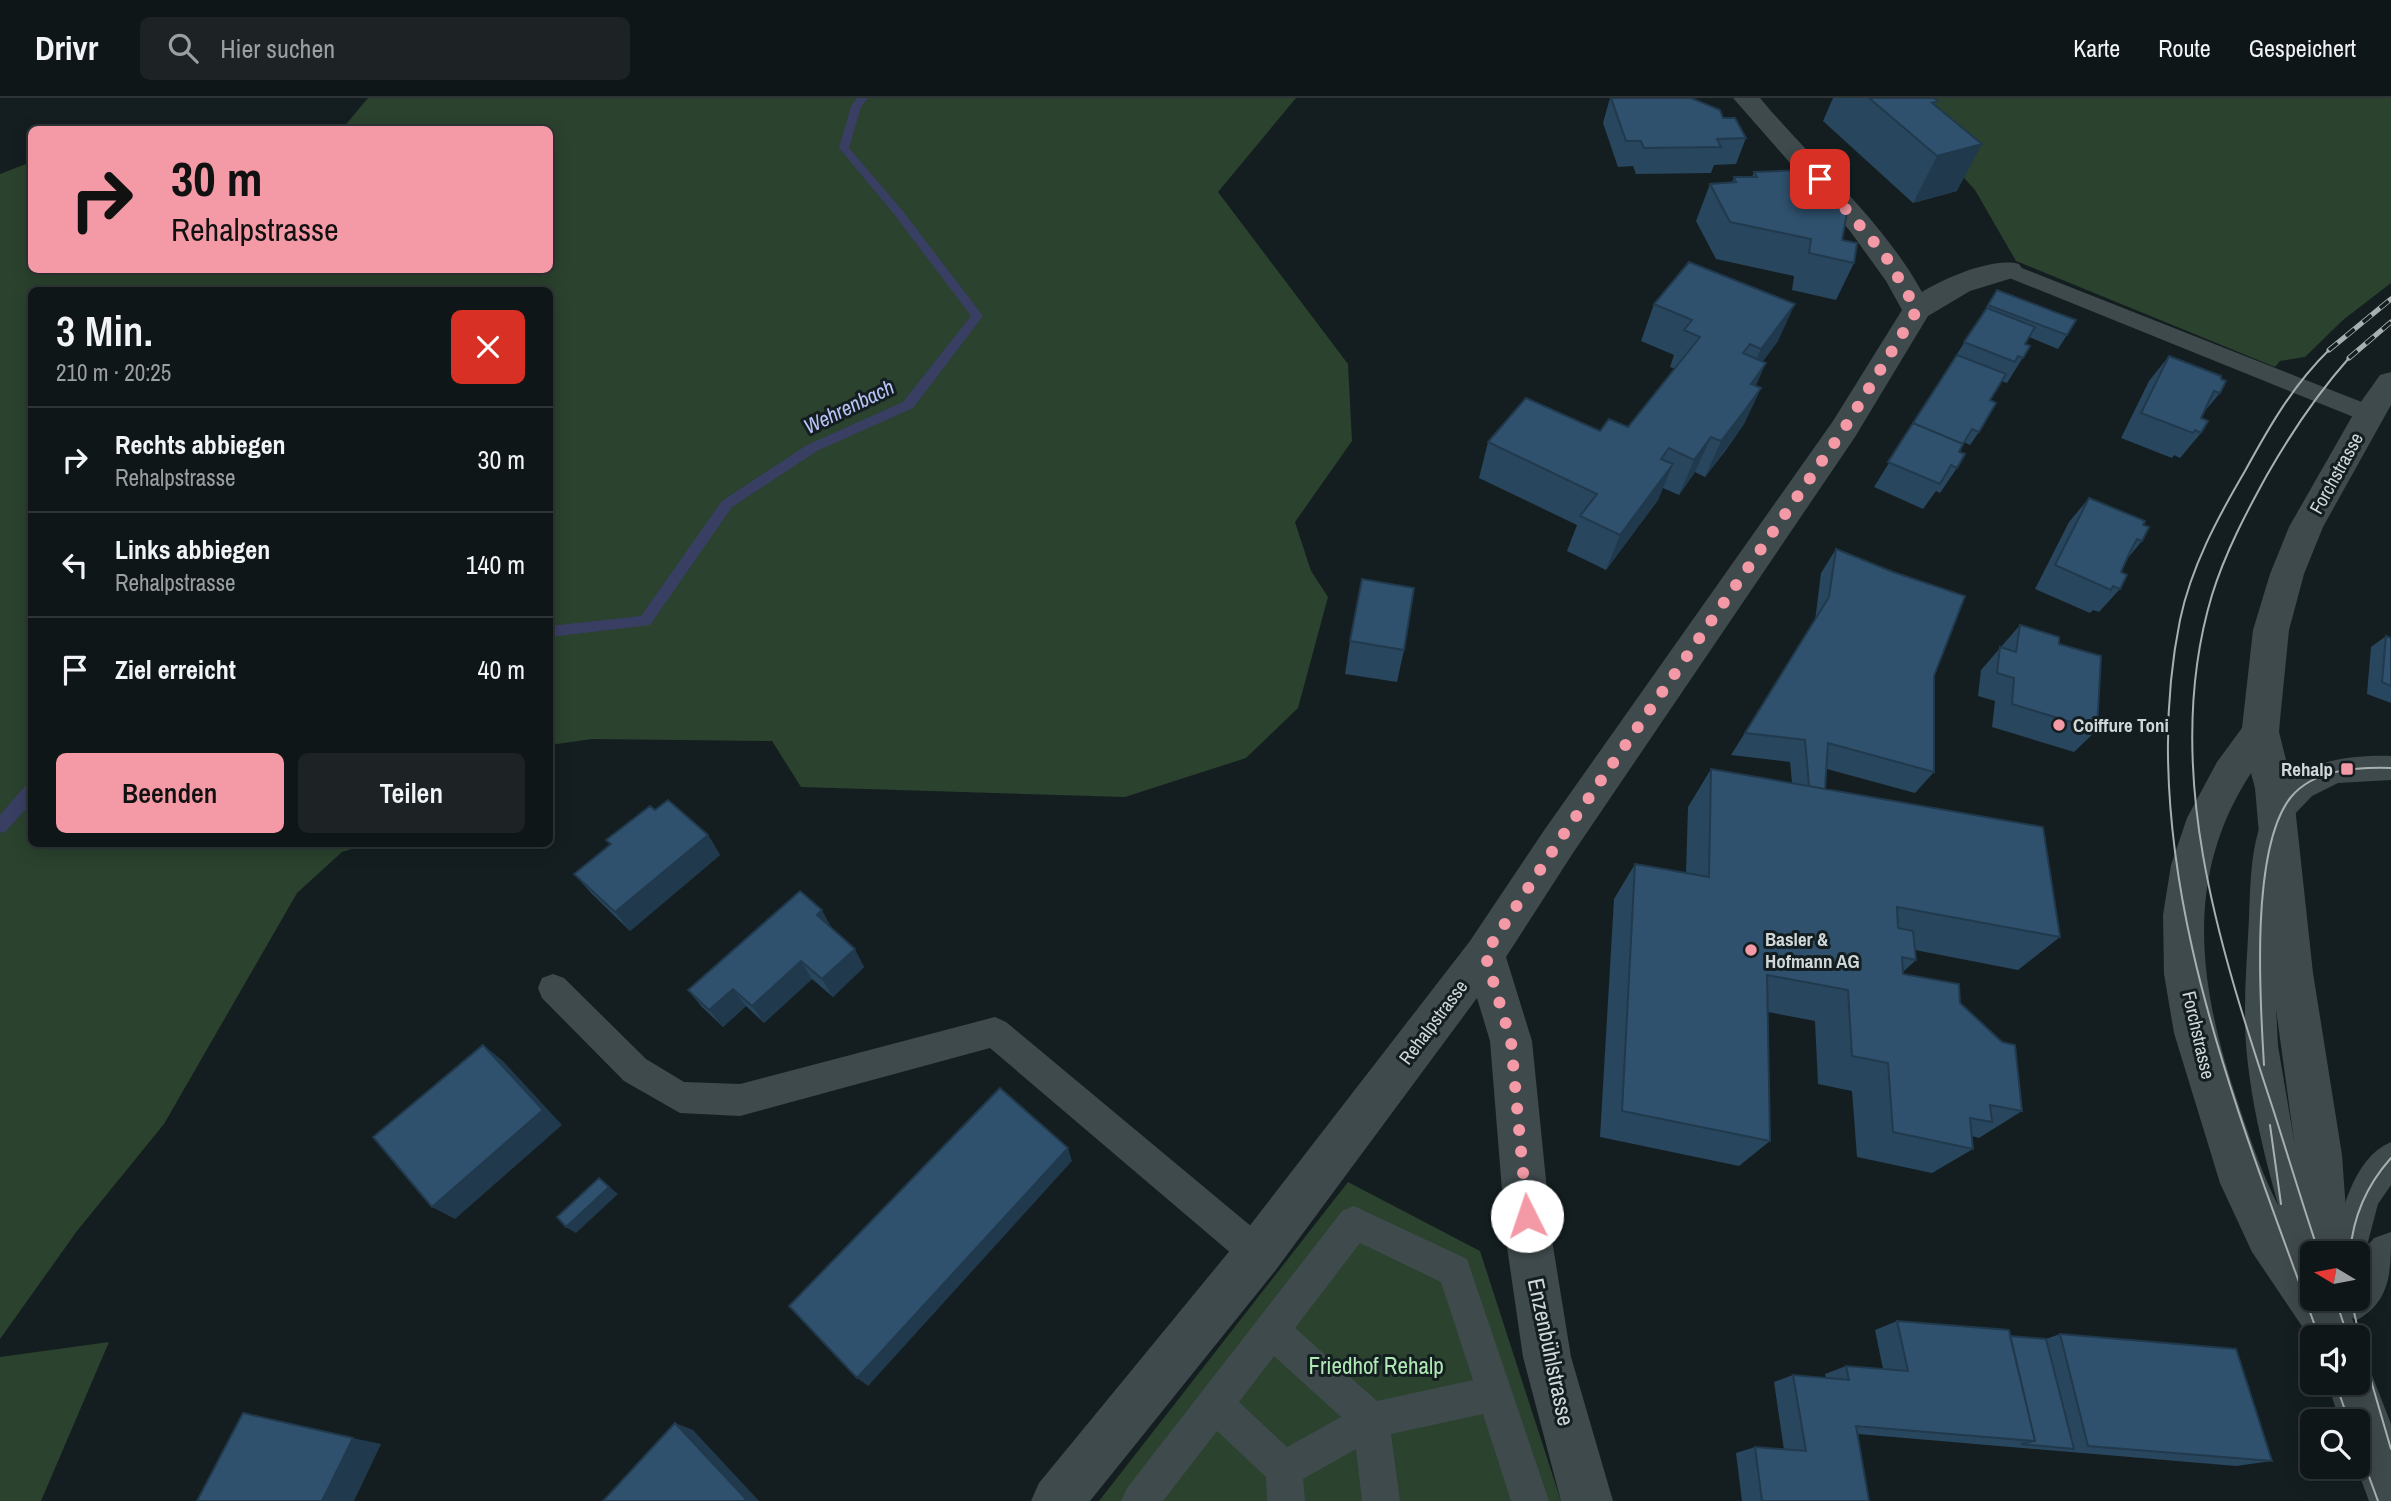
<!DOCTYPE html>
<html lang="de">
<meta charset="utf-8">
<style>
:root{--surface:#0f1618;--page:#1d2325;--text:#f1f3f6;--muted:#9b9fa2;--line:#2f3537;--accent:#f49aa6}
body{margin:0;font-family:"Archivo Narrow",sans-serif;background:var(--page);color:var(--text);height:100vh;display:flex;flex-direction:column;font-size:26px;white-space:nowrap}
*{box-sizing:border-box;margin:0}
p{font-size:23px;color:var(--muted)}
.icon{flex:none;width:38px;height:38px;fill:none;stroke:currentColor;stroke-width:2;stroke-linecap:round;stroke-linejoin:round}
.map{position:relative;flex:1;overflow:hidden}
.side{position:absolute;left:28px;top:189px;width:525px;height:560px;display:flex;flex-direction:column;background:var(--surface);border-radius:10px;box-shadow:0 4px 18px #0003,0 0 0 2px var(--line)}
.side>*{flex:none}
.top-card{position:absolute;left:28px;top:28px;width:525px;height:147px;border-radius:10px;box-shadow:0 4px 18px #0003,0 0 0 2px var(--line);background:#f49aa6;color:#111;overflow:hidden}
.needle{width:46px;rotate:280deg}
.buttons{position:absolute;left:2300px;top:1143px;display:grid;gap:14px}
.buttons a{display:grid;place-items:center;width:70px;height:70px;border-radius:10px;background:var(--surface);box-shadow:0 4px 18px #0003,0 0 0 2px var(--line);font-size:35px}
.pin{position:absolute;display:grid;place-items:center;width:60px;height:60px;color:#fff;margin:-30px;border-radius:14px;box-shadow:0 4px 10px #0006}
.me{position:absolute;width:77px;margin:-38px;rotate:356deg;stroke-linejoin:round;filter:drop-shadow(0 0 5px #0008)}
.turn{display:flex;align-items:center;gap:24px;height:147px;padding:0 28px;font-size:32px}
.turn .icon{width:91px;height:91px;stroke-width:2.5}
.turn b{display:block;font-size:49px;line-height:60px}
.round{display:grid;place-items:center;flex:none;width:74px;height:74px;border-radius:10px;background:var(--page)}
.headline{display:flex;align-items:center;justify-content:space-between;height:119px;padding:0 28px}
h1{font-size:42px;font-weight:600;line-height:52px}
.action{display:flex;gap:14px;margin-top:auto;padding:14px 28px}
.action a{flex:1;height:80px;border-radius:10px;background:var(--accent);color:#111;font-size:28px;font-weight:600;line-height:80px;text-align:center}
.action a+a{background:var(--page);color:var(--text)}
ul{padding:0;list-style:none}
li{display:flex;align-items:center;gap:21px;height:105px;padding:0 28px;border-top:2px solid var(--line)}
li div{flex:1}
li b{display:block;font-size:26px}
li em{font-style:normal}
header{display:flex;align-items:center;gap:42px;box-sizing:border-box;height:98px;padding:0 35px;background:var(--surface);border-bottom:2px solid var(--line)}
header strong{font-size:33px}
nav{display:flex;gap:38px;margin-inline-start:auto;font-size:24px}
.search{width:490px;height:63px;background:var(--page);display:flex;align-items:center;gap:18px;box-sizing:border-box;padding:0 24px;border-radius:10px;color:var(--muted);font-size:26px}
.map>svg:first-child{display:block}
</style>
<header>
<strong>Drivr</strong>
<div class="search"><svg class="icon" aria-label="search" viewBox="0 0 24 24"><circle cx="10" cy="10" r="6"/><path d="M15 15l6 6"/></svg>Hier suchen</div>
<nav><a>Karte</a><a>Route</a><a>Gespeichert</a></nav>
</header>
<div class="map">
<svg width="2391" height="1403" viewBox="0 0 2391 1403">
<rect width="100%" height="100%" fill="#141e20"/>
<!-- green -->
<path fill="#2a422e" d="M368,0H1296L1218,94L1348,266L1352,343L1295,424L1311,473L1328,499L1298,610L1246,660L1125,699L801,689L772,643L592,641L550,647V192H32V746H369L342,754L297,795L164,1026L77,1133L0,1241V76L31,64L32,172H550V32L342,31Z
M1892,0H2391V185L2343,222L2305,259L2280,263L2275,269L2016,163L1975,92Z
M1348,1084L1480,1153L1561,1403H1099Z
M109,1244L41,1403H0V1259Z"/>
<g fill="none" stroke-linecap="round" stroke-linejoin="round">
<!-- stream -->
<path fill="#393f63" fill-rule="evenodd" d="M857,0H868L861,9L849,50L902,112L983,218L913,310L817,353L732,409L650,527L550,539V528L641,518L722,403L807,347L903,304L971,218L894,116L839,50L851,8Z
M32,686V704L6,733L0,735V717L26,687Z"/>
<!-- service -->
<path fill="#3f4a4d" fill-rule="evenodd" d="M2009,165L2377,310L2380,316L2377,322L2369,324L2361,322L2002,177L1999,172L2002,167Z
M2391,658V682L2338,685L2312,698L2293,718L2283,750L2275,889L2278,948L2294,1042L2326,1155H2312V1181L2300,1176L2295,1164C2274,1093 2252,1021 2246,947C2243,905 2247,863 2249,820C2251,776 2250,724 2282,690C2309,661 2354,657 2391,658Z
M553,876L564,880L646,961L684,984L740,986L995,919L1006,924L1270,1144L1275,1156L1270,1168L1258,1173L1246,1168L990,950L740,1018L680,1015L624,983L542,900L538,890L542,880Z
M2391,1044V1087L2378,1106L2365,1155L2357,1168V1155H2331C2341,1118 2352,1060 2391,1044Z
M1354,1108L1467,1161L1549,1403H1511L1483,1316L1391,1336L1400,1403H1362L1356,1351L1303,1381L1305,1403H1267L1266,1379L1217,1333L1163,1403H1121L1127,1390L1342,1113ZM1360,1145L1441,1184L1473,1282L1377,1303L1295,1230ZM1274,1258L1341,1319L1287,1349L1239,1304Z"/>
<!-- minor -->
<path fill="#3f4a4d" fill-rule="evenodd" d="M1733,0H1760C1814,65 1881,120 1922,194C1945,180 1993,159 2019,166L2023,172L2019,178L1970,193L1928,218L1855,339L1573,755L1506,859L1532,943L1552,1142L1571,1259L1613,1403H1561L1523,1259L1506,1142L1490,943L1477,900L1275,1173L1090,1403H1031L1039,1385L1241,1139L1470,843L1545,731L1833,323L1902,212L1886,183L1850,133Z
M2391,1134C2391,1174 2391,1203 2357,1222L2340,1215L2334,1200H2357V1161L2374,1140Z"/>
<!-- secondary -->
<path fill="#3f4a4d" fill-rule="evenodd" d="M2391,274V307L2323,429L2304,476L2289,532L2280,622L2279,634L2293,690L2313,875L2342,1057L2349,1155H2312V1200H2340L2349,1213L2356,1230L2352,1239H2312V1243L2252,1154L2220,1085L2174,935L2164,876L2163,817L2171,767L2187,720L2217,664L2242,630L2253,532L2270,476L2289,429L2358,308L2380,277ZM2251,675L2255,690L2271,875L2296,1057L2302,1148C2271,1101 2257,1061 2239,1008C2200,893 2181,782 2251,675Z
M2357,1262L2368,1267L2391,1326V1403H2369L2356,1368L2357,1323H2340L2327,1284H2357Z"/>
<!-- tram -->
<path stroke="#a8afb0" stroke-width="2" d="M2264,967C2260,903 2250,750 2291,699C2314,671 2358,669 2391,670
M2270,1027L2281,1106
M2319,1155C2303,1108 2289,1061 2274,1014C2220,850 2160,670 2212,497C2225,455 2246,415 2267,377C2291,335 2317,296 2349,260
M2350,1155C2353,1118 2366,1088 2391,1060
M2335,1200L2348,1239
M2351,1200L2363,1255L2391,1351
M2319,1239C2239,1016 2131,763 2180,522C2191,469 2218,419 2245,373C2269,329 2293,287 2329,252
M2335,1284L2349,1323
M2357,1346L2378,1403"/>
<defs>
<path id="rail" d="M2329,252L2391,201
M2349,260L2391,224"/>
</defs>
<!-- rail casing -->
<use href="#rail" stroke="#a8afb0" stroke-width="5"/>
<!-- rail -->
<use href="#rail" stroke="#141e20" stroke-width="3.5" stroke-dasharray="11" stroke-linecap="butt"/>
</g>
<!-- wall -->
<path fill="#28465e" d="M1610,0H1691L1723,20L1746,40L1736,66L1714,67L1711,75L1636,76L1633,68L1618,69L1603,25Z
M1833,0H1934L1957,93L1913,105L1823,23Z
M1754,74L1842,142L1854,165L1836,202L1792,192L1794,178L1716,161L1696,123L1710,86L1732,85L1734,79H1752Z
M1997,192L2067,237L2058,251L2029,239L2025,246L2030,248L2007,285L2002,283L1990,302L1979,334L1970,347L1964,344L1959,354L1957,370L1940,395L1936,393L1923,411L1874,389Z
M1654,206L1778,243L1763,263L1756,288L1761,290L1744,326L1726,352L1705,379L1695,374L1679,397L1663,390L1658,402L1606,472L1567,453L1577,427L1479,380L1488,344L1628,329L1675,271L1670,269L1674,257L1641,243Z
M2169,258L2220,295L2204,314L2201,320V335L2180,360L2174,357L2172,360L2121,340L2149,283Z
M2089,400L2143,427L2142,443L2127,461L2121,474L2120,491L2099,514L2093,512L2090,515L2035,491L2069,424Z
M1836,451L1934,578V674L1915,695L1827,671L1825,691L2060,839L2018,872L1915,852L1916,862L1903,874V876L1960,905L2022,1013L1979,1040L1972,1038L1973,1051L1932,1075L1857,1059L1852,993L1818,986L1815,923L1768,914L1770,1043L1739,1068L1600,1039L1614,801L1635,766L1686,775L1688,709L1711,671L1792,685L1790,664L1731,657L1815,523L1821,475Z
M2020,527L2059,546L2097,632L2074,654L1992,629L1995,603L1978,598L1981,572Z
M2386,538L2391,540V605L2367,596L2371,549Z
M1350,543L1404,552L1397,584L1345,576Z
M655,712L708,737L720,757L630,833L591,795L574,776L610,747L606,742Z
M832,831L864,869L833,899L812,881L764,925L746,908L723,929L702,909L688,892Z
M1897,1223L2010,1238L2046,1241L2060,1236L2272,1363L2236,1368L1858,1336L1869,1403H1742L1736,1355L1755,1349L1784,1352L1774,1284L1793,1277L1826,1280L1825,1276L1846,1268L1883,1271L1875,1232Z"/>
<!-- shaded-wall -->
<path fill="#21394c" d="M1982,46L1957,93L1913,105L1937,58Z
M1795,206L1778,243L1745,287L1761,251Z
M1766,265L1750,301L1751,286Z
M1761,290L1744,326L1705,379L1721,343Z
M1711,339L1695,374L1679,397L1694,362Z
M1673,366L1658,402L1606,472L1620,437Z
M708,737L720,757L630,833L615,814Z
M822,812L832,831L817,817Z
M855,851L864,869L833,899L822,881Z
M801,863L812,881L764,925L752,908Z
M733,891L746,908L723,929L709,912Z
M483,947L503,963L562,1027L455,1121L432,1109Z
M1068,1050L1072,1063L868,1288L857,1280Z
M599,1080L618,1096L576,1135L566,1129Z
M675,1325L693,1332L759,1403H744Z
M353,1340L381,1346L354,1403H322Z"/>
<!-- building -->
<path fill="#2f516d" stroke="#21394c" stroke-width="2" d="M1611,0H1691L1720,12L1723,20H1735L1746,40L1717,41L1721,49L1644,50L1641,43H1626Z
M1869,0H1934L1938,3L1932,5L1982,46L1937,58Z
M1824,71L1848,109L1842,142L1857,145L1854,165L1809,155L1811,141L1730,124L1710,86L1736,84L1734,79H1757L1754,74Z
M1689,164L1795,206L1761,251L1750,246L1743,255L1766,265L1751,286L1761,290L1742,316L1721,343L1711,339L1694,362L1669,350L1661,361L1673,366L1620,437L1580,418L1597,396L1488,344L1526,300L1600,333L1609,321L1628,329L1700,239L1684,232L1692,222L1654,206Z
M1997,192L2076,222L2067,237L1988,207Z
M1987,210L2035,229L2025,246L2030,248L2023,260L2018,258L2015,264L1964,244Z
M1957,257L2006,276L1990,302L1996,305L1979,334L1972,331L1963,346L1913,325Z
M2169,258L2221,278V281L2226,283L2220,295L2214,293L2208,305L2201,320L2208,323L2201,335L2195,332L2193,335L2141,315Z
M1913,325L1963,346L1959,354L1965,356L1957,370L1951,367L1940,386L1888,364Z
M2089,400L2145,423L2143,427L2149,429L2142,443L2137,441L2129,456L2121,474L2127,477L2120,491L2113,488L2111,492L2055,467Z
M1836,451L1893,474L1965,498L1934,578V674L1828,645L1825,691L1809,688L1805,642L1745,635L1829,499Z
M1362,481L1414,490L1404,552L1350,543Z
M2020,527L2059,539V546L2101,558L2097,632L2012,606L2014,580L1997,575L2000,549L2016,554Z
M2386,538L2391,540V588L2382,584Z
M1711,671L2043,729L2060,839L1897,809L1898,830L1913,833L1916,862L1902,859L1903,876L1959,886L1960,905L2002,944L2015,947L2022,1013L1990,1007L1992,1024L1970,1020L1973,1051L1893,1034L1888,965L1852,958L1848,892L1767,877L1770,1043L1622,1013L1635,766L1709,779Z
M668,702L708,737L615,814L574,776L611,746L606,742L650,708L655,712Z
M800,793L822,812L817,817L855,851L822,881L801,863L752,908L733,891L709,912L688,892Z
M483,947L543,1012L432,1109L373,1039Z
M1000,990L1068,1050L857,1280L789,1208Z
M599,1080L609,1089L566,1129L557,1119Z
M1897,1223L2009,1232L2035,1343L1856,1328L1869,1403H1762L1755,1349L1806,1353L1793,1277L1849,1282L1846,1268L1908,1273Z
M2060,1236L2236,1251L2272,1363L2088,1348Z
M2010,1238L2046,1241L2074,1351L2021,1346L2035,1343Z
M243,1315L353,1340L322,1403H197Z
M675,1325L746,1401L744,1403H603Z"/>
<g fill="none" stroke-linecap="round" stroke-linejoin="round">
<!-- route -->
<path stroke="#f49aa6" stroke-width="12" stroke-dasharray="0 21.6" d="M1527,1118L1511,943L1485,856L1559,743L1844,331L1917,212L1885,157L1820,81"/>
</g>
<!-- markers -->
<g fill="#f49aa6" stroke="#141e20" stroke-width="2.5">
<circle cx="2059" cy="627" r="7"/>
<rect x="2340" y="664" width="14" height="14" rx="3.5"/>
<circle cx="1751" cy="852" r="7"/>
</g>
<g text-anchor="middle" stroke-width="6" stroke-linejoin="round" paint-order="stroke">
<!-- street labels -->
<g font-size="19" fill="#d0d7d8" stroke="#141e20">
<text transform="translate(2336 375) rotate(-61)" y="7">Forchstrasse</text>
<text transform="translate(1433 924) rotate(-53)" y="7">Rehalpstrasse</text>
<text transform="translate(2199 937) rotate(77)" y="7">Forchstrasse</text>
</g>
<!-- poi labels -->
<g font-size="19" font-weight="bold" fill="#d0d7d8" stroke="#141e20" text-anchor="start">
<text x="2073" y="634">Coiffure Toni</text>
<text x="2333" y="678" text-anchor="end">Rehalp</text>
<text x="1765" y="848">Basler &amp;<tspan x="1765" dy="22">Hofmann AG</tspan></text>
</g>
<!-- water labels -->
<g font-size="21" font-style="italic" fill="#b9c3f7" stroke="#141e20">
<text transform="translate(849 309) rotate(-26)" y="7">Wehrenbach</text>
</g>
<!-- near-street labels -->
<g font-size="23" fill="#d0d7d8" stroke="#141e20">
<text transform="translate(1551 1254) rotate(78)" y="8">Enzenbühlstrasse</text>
</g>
<!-- near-park labels -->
<g font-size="23" fill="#afe8b5" stroke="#141e20">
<text x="1376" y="1276">Friedhof Rehalp</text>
</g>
</g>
</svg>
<div class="buttons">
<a><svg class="needle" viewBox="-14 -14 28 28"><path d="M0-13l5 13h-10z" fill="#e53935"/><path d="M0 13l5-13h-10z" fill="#9b9fa2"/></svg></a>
<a><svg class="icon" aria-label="sound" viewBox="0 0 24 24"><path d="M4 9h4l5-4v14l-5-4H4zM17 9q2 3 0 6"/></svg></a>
<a><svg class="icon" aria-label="search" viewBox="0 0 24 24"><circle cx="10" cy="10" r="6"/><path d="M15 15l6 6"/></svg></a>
</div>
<div class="pin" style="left:1820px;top:81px;background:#d93025"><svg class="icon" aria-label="arrive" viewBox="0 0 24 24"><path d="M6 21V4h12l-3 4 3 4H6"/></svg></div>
<svg class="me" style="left:1527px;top:1118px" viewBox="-20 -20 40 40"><circle r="19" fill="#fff"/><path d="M0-13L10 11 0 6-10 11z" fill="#f49aa6"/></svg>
<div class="top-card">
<div class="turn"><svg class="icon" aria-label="right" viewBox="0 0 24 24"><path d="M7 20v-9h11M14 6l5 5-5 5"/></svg><div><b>30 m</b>Rehalpstrasse</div></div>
</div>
<section class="side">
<div class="headline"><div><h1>3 Min.</h1><p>210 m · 20:25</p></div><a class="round" style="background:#d93025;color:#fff"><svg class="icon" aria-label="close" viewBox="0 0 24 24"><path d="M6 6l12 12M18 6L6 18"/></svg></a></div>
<ul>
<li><svg class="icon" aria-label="right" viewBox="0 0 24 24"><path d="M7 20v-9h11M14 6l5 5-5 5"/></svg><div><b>Rechts abbiegen</b><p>Rehalpstrasse</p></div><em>30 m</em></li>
<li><svg class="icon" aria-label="left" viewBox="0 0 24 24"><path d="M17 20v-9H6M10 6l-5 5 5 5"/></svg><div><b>Links abbiegen</b><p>Rehalpstrasse</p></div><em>140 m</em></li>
<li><svg class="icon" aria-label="arrive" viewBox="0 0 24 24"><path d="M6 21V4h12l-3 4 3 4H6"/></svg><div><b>Ziel erreicht</b></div><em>40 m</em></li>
</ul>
<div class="action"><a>Beenden</a><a>Teilen</a></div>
</section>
</div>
